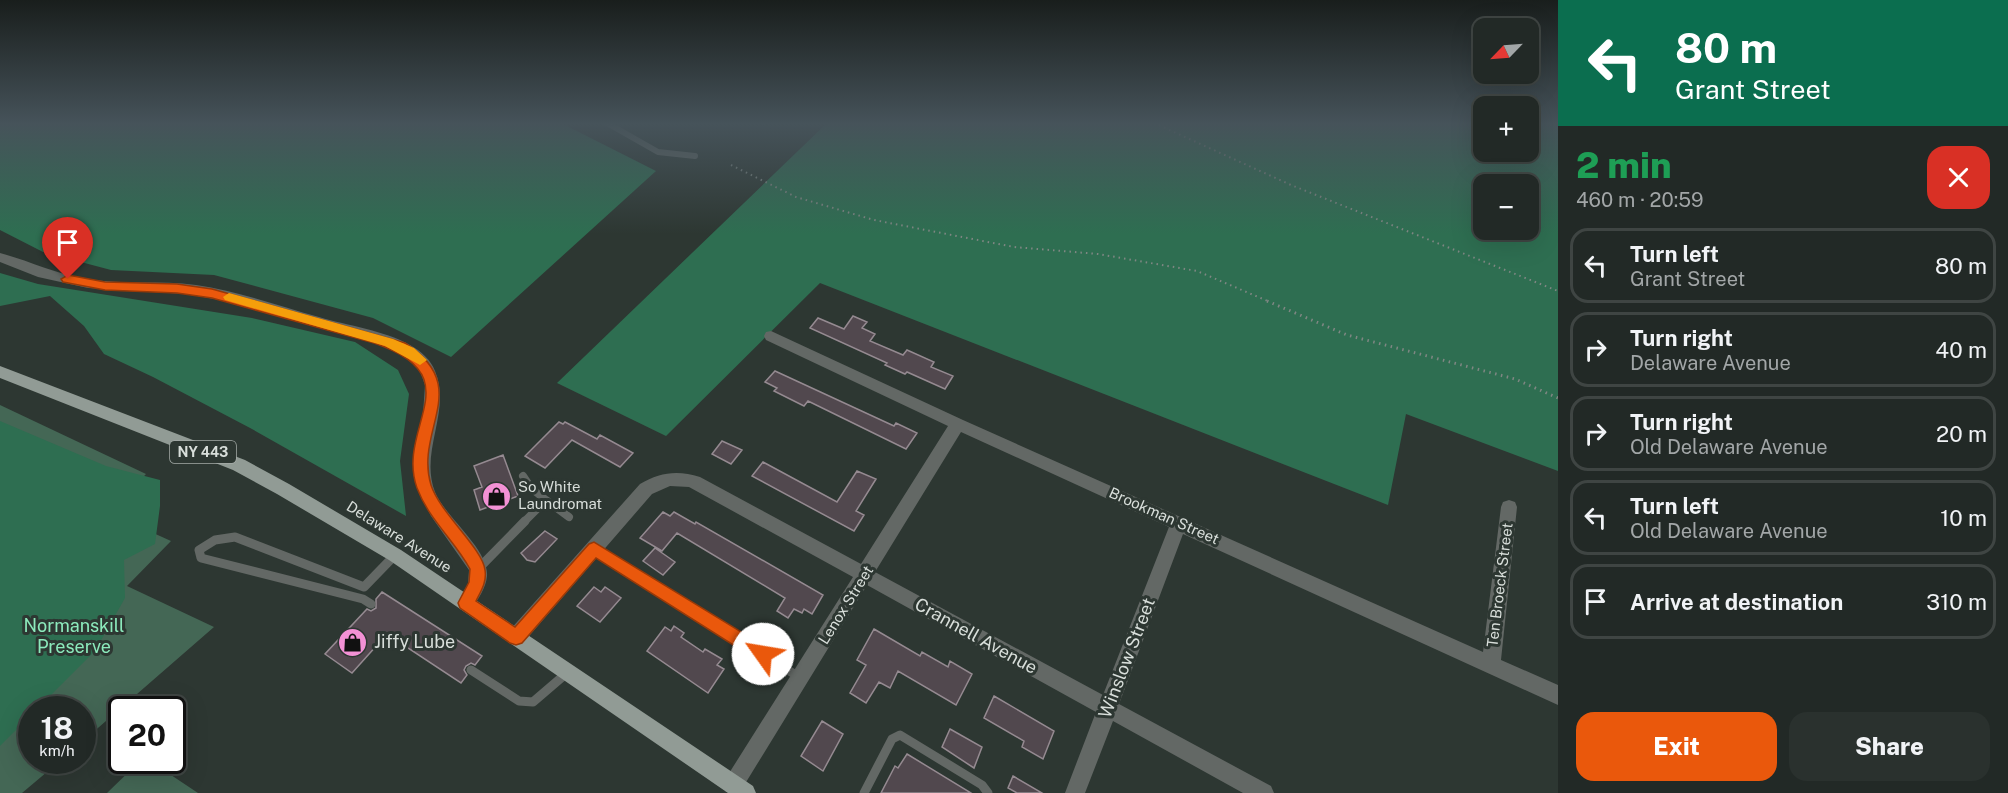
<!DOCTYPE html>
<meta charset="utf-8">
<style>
:root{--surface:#222926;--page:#2a312e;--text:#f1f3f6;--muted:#a2a6a7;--line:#3f4543;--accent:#ea580c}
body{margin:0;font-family:"Public Sans",sans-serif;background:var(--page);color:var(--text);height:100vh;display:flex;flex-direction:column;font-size:22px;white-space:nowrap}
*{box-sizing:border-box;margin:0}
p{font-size:20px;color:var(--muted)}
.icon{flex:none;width:33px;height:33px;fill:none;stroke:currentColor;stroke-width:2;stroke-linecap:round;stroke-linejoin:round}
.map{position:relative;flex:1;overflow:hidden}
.sheet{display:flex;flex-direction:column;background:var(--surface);width:450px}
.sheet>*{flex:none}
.top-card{background:#0b6e4f;color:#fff;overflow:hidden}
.needle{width:39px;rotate:245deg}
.buttons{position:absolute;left:1473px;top:18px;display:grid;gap:12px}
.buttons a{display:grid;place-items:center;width:66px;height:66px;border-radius:12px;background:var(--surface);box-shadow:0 6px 24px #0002,0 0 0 2px var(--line);font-size:30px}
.speed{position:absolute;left:18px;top:696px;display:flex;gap:12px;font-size:30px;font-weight:700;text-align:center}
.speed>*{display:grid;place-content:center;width:78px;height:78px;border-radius:50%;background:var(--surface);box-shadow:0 6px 24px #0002,0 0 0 2px var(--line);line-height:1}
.speed small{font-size:15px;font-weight:400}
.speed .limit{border:3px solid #111;border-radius:9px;background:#fff;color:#111}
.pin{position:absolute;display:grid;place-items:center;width:51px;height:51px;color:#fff;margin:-62px -26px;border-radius:50% 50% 50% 0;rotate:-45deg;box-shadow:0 0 6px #0007}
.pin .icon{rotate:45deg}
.me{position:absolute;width:66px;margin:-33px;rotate:302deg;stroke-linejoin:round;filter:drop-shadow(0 0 4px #0008)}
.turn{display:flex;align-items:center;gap:21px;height:126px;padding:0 18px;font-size:27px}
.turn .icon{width:78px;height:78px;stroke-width:2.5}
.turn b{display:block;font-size:42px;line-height:51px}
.round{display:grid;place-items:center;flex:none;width:63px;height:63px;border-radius:18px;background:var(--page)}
.summary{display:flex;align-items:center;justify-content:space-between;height:102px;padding:0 18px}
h1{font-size:36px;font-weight:800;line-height:45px;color:#1e9e55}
.action{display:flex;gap:12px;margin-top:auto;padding:12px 18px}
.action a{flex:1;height:69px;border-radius:18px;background:var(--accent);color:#fff;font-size:24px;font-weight:800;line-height:69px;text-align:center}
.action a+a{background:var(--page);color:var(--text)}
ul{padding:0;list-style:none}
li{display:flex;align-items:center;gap:18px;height:75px;margin:0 12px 9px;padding:0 6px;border:3px solid var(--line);border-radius:18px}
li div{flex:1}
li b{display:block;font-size:22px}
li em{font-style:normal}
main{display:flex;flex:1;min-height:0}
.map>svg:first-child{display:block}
</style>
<main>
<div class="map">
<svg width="1558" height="793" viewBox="0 0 1558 793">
<rect width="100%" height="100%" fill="#2d3732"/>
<!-- green -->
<path fill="#446755" d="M0,405L146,474L109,513L171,541L127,586L214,627L83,741L82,710H32V760L60,761L22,793H0Z
M140,761H150L198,793H107Z"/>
<!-- forest -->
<path fill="#2e6e51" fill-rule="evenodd" d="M0,123H561L656,171L451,357L373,318L214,275L111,270L43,252L0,230Z
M827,123H1483L1484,152H1528L1529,123H1558V471L1406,414L1388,505L820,283L666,436L557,383ZM1484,184H1528V230H1484Z
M0,273L38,284L252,318L355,342L398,370L409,394L400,461L406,516L252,429L153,377L104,354L84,326L50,296L0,306Z
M0,421L106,466L160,480V506L155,544L124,560L125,598L95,651L37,709L32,710L31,715L0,746Z"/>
<!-- building -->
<path fill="#51484e" stroke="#958a91" stroke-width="1.5" d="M853,316L867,322L862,328L875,334L870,341L903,355L907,350L934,362L931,367L953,376L945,389L907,372L905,374L885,365L887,363L810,328L818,318L844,329Z
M775,371L894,426L896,423L917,433L906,449L808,401L804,406L774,391L777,388L765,382Z
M559,422L563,424L565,422L597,439L600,435L633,453L620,467L572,440L545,468L525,456Z
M722,441L742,450L731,464L712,454Z
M503,455L518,496L480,510L474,490L482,487L474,466Z
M763,462L837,502L857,471L876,479L856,511L864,515L854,531L752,476Z
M663,512L670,516L674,512L695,524L696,522L823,595L812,614L804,609L802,613L794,609L788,618L777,611L785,598L677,533L662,551L640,538Z
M545,531L557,539L535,562L527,560L521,553Z
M655,548L675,562L663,575L643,561Z
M594,587L601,592L605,587L621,598L600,622L577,606Z
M382,592L482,656L475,665L471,663L466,666L464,670L467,675L461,683L387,634L352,673L325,654L367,609L371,611L376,608V599Z
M674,626L684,633L681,637L703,652L705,649L722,659L717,665L724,669L708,693L647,651L665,627L671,631Z
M874,629L920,656L922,652L948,667L950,661L972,674L956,705L898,671L890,688L879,682L866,703L850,693L866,665L857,660Z
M994,696L1054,731L1043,759L1022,747L1024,741L984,718Z
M822,721L843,734L823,771L801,756Z
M950,729L982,747L974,768L942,747Z
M907,754L971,793H881L895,766L898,768Z
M1013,776L1042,793H1017L1008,788Z"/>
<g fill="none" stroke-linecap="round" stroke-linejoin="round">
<!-- path-far1 -->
<path stroke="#7f8783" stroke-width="2" stroke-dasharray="1.5 4" stroke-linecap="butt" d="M1154,123L1291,185L1558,291
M731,165L796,197L874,220L1014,247L1098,254L1197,271L1270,302"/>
<!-- path -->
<path stroke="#7f8783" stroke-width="3" stroke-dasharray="1.5 4.5" stroke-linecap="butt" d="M1267,301L1347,335L1515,379L1558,398"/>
<!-- lane-far2 -->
<path stroke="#636865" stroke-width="6" d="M607,123L658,152L695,156"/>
<!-- lane-far1 -->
<path stroke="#636865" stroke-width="8" d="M523,476L531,488L546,500L524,522
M546,500L569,517"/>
<!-- lane -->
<path stroke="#636865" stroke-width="9" d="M594,549L799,677
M479,568L525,521
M371,604L363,599L201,558L199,550L215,540L235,537L364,587L395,555
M471,670L519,701L533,702L568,672
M864,793L892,739L900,735L982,785L988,793"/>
<!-- street -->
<path fill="#636865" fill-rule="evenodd" d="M0,253C30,261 55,274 87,279C123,285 160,280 196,285C238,291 278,306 319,317C349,326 383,330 410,345C421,351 431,360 435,371C452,411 419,451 435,492C445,517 489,549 487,576C486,588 478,599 472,609L466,611L460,609L457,603L468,584L469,570L431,516L418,490L414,458L423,414L425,385L420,371L408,358L376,343L226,301L186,294L88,288L38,277L0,262Z
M771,331L963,420L1483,652L1501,507L1503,502L1509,500L1515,502L1517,507L1501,660L1558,685V705L1183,534L1119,704L1271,786L1274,793H1243L1113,721L1085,793H1065L1096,712L867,585L740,792H726L723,785L726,778L853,577L689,487L670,486L652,494L523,643L516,646L509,643L507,637L509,631L640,484C660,472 678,470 700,477L861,564L948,426L766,340L764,336L766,332ZM961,432L1169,527L1103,695L875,572Z"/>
<!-- primary -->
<path fill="#919b95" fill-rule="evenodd" d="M0,366L245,460L289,484L401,550L753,786L756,793H728L389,560L277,494L233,470L0,378Z"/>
</g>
<!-- sky -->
<linearGradient id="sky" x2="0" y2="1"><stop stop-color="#191e1c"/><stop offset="0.53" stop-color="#46535a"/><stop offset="1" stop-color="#46535a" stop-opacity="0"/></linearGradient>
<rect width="1558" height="234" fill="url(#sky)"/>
<!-- route -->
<path fill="#ea580c" stroke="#983908" stroke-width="1.5" d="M68,275L105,282L177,284L212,289L405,343C474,387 414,429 431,485C440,513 483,549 485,570C487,582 481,591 476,601L515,627L589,544L594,542L769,649L771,654L769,660L763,663L757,660L596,558L522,643L516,645L510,643L460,608L458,603L469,582L470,569C455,541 429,520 417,488C395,426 474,377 374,343L212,298L177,293L105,290L63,282L61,279Z"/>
<!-- slow -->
<path fill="#f59e0b" d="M229,293L393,339L414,348L427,360L420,365L385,346L225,300L223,297Z"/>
<!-- icons -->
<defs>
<symbol id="shop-disc" viewBox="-11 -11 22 22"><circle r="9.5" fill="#f391d5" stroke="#2d3732"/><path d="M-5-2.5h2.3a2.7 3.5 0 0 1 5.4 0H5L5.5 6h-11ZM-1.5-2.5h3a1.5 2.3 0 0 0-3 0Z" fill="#111"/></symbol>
</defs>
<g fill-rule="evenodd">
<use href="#shop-disc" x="480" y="480" width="33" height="33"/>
<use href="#shop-disc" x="336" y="626" width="33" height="33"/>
</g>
<g text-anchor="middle" stroke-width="6" stroke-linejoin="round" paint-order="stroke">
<!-- shield labels -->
<rect fill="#2d3732" stroke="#a5aca8" stroke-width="1.5" x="170" y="441" width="66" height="22" rx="4.5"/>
<g font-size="14" font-weight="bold" fill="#d8deda">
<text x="203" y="457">NY 443</text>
</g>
<!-- poi labels -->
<g font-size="15" fill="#d8deda" stroke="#2d3732" text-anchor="start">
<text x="518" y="492">So White<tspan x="518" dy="17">Laundromat</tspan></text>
</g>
<!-- street labels -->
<g font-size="15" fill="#d8deda" stroke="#2d3732">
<text transform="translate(1164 516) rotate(24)" y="5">Brookman Street</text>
<text transform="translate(399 537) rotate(32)" y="5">Delaware Avenue</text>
<text transform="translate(1500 585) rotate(-83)" y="5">Ten Broeck Street</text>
<text transform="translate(846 605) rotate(-58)" y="5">Lenox Street</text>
</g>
<!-- near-park labels -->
<g font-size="18" fill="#8ceabc" stroke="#2d3732">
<text x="74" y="632">Normanskill<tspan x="74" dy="21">Preserve</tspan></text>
</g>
<!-- near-street labels -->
<g font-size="18" fill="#d8deda" stroke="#2d3732">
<text transform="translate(976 636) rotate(29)" y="6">Crannell Avenue</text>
<text transform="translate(1127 658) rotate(-69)" y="6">Winslow Street</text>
</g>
<!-- near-poi labels -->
<g font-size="18" fill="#d8deda" stroke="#2d3732" text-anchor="start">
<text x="374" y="648">Jiffy Lube</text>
</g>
</g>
</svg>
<div class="buttons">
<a><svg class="needle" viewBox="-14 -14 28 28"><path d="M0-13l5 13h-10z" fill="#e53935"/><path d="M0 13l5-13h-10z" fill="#a2a6a7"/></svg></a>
<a>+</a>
<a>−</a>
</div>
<div class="speed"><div>18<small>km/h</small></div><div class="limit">20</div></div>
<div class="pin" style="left:68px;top:279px;background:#d93025"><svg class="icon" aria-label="arrive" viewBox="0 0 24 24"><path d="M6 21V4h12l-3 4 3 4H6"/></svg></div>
<svg class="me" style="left:763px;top:654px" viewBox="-20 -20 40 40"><circle r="19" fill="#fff"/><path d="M0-13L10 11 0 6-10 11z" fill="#ea580c"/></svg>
</div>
<section class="sheet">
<div class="top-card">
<div class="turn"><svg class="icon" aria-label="left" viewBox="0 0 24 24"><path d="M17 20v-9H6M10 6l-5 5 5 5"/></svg><div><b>80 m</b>Grant Street</div></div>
</div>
<div class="summary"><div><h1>2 min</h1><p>460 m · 20:59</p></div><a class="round" style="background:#d93025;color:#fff"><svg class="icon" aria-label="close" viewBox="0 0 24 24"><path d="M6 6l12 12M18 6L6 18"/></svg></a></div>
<ul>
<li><svg class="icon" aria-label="left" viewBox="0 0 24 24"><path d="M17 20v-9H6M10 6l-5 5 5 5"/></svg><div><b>Turn left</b><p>Grant Street</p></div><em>80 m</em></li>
<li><svg class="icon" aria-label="right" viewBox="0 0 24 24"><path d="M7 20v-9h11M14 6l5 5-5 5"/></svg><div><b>Turn right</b><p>Delaware Avenue</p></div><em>40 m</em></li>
<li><svg class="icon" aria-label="right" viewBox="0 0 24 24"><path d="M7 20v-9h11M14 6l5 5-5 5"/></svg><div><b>Turn right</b><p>Old Delaware Avenue</p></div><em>20 m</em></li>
<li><svg class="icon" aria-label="left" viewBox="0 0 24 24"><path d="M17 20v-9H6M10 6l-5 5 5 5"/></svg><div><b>Turn left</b><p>Old Delaware Avenue</p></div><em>10 m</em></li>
<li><svg class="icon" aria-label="arrive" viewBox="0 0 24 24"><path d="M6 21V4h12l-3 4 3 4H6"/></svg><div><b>Arrive at destination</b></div><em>310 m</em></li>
</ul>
<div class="action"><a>Exit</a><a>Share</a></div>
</section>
</main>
